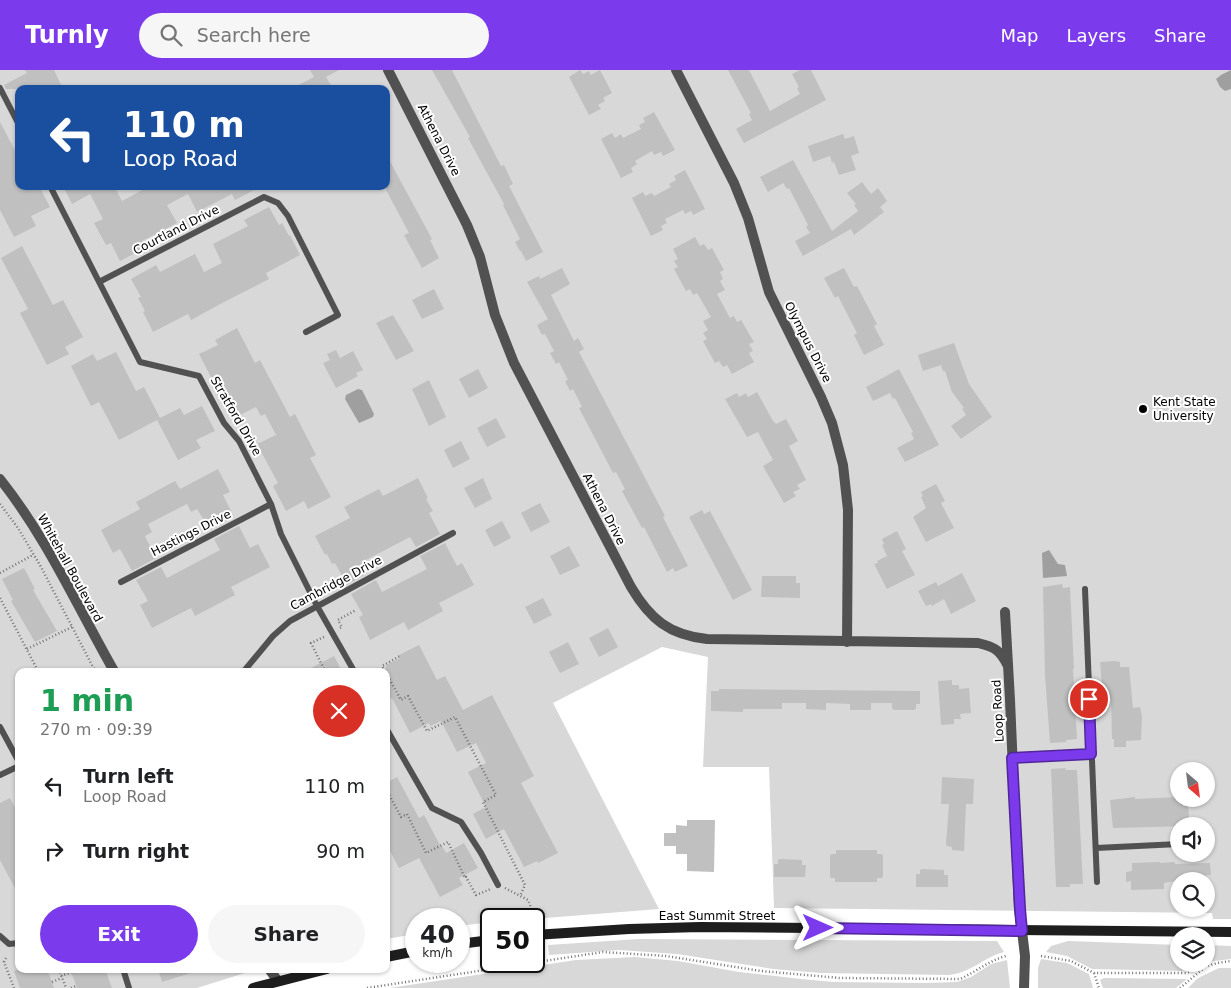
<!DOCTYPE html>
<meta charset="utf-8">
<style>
:root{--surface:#fff;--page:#f6f6f6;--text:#202124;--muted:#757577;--accent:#7c3aed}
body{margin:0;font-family:"DejaVu Sans",sans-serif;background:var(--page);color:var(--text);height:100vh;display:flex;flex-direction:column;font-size:19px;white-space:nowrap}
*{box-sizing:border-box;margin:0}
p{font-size:16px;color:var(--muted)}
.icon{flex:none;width:28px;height:28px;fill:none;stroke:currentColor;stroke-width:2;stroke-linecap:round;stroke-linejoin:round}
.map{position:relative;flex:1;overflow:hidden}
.sheet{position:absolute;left:15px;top:598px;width:375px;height:305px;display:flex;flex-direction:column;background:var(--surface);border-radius:10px;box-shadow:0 1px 4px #0004}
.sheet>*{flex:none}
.top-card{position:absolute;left:15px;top:15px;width:375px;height:105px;border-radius:10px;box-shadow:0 1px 4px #0004;background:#1a4fa0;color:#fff;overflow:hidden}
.needle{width:32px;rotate:152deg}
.controls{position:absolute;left:1170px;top:692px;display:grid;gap:10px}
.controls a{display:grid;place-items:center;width:45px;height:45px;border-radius:50%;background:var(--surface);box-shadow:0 1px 4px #0004;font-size:25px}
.speed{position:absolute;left:405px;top:838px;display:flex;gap:10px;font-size:25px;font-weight:700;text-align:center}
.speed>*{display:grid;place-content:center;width:65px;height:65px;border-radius:50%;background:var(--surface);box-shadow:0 1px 4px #0004;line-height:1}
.speed small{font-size:12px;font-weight:400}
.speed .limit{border:2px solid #111;border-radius:8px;background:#fff;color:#111}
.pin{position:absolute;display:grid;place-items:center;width:42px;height:42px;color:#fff;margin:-21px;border:2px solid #fff;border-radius:50%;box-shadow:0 1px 5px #0007}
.me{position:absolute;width:55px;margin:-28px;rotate:90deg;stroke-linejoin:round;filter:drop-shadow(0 0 4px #0008)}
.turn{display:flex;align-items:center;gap:18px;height:105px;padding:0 25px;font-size:22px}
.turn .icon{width:65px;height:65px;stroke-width:2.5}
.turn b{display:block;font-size:35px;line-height:42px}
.round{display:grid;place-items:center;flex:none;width:52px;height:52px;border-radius:26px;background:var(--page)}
.summary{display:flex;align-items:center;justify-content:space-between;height:85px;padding:0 25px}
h1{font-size:30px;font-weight:800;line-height:38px;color:#1e9e55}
.cta{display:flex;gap:10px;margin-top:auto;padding:10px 25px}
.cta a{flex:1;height:58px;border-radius:30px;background:var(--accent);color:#fff;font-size:20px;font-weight:800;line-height:58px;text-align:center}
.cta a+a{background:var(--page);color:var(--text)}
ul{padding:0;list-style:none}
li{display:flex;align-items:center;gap:15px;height:65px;padding:0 25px}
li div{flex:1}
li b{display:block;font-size:19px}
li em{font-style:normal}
header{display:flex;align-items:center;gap:30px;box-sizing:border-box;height:70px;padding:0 25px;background:var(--accent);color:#fff}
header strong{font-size:24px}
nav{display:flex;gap:28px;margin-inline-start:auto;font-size:18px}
.search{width:350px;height:45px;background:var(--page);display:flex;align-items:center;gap:12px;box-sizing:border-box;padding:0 18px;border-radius:28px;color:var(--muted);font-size:19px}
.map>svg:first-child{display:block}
</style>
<header>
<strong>Turnly</strong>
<div class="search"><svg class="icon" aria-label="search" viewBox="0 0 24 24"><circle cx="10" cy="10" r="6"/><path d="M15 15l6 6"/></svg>Search here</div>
<nav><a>Map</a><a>Layers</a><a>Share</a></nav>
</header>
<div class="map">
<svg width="1231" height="918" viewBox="0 0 1231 918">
<rect width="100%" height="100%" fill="#fff"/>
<!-- green -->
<path fill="#d8d8d8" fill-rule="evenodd" d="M0,0H1231V849H1213L1212,843L774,838L769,697H703L708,587L662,577L553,633L659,839L532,849H491V852L459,856V849H416V864L386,869V601H19V899H258L197,918H0ZM19,19H386V116H19ZM1179,701H1206V729H1179ZM1179,756H1206V784H1179ZM1179,811H1206V839H1179Z
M639,869L997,871L1004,882C982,888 973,902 949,905L821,903L773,899L677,884L619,880L549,885L548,875Z
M1068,871L1179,875V894H1203L1182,901L1092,899L1067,886L1046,882L1051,876Z
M1206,875L1231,876V889L1206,892Z
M635,887L678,891L739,902L801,909L834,912L926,913L957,912L971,907L991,894L1007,890L1010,918H389L576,890Z
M1041,889L1067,893L1089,904L1093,918H1038V898Z
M1219,898H1231V918H1188L1198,908Z
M1104,908L1187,909L1176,918H1103L1100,910Z"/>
<!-- water -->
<path fill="#9f9f9f" d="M1231,0V19L1225,21L1220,17L1216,9L1221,5Z
M358,319L362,320L374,344L373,347L359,353L345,329L346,325Z
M1049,480L1058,494L1065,495L1067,506L1043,508L1042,483Z"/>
<!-- building -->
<path fill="#c0c0c0" d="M25,0H54L63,19H6L4,15L27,3Z
M310,0H339L326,7L333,19H291L314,7Z
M432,0H452L501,96L504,95L513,114L509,116L543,182L526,191L521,181H520L515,172L520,169L503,135L504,134L468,68L470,67Z
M580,0L583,4L589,1L591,5L600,0L612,23L603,28L605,31L598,35L601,39L589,45L569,7Z
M728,0H749L770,41L800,24L797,18L799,17L792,4L800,0H811L826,30L744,73L736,59L752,50L749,44L751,43Z
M654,42L675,80L663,86L661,82L654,85L652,81L635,91L637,94L631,98L633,102L621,108L601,69L612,63L615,68L621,64L623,68L641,59L639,55L645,52L643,48Z
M0,52L19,88V116H39L50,137L31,146L36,156L14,167L0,140Z
M843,64L845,69L854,66L859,83L851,86L856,100L839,105L834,92L832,93L830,86L813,92L808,76Z
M386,84L432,169L430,170L439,188L422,198L404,165L409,163L386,120Z
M793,90L832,161L858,141L854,135L856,134L847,123L862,112L871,124L878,118L887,131L880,137L884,142L854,165L851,159L803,186L795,171L810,163L806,157L808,155L789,118L787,119L783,113L768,122L760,107Z
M685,100L705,139L693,145L691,141L685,144L683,140L665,149L667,153L661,156L663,160L651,166L632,128L643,122L645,126L652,123L654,126L671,117L669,114L676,110L674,106Z
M63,116H114L122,131L150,116H262L235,130L232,124L197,142L188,124L167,135L177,153L142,171L145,178L120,191L111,173L106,175L94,153L103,149L90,124L72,134Z
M269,137L279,155L282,153L289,166L290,165L300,185L266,203L269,209L226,231L191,250L188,244L153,262L143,242L145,241L138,228L141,227L131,209L156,195L160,202L195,184L204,202L222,193L213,174L248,156L244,150Z
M695,167L700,176L704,174L708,180L712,178L724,200L720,202L723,209L720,211L725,220L717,224L730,248L734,246L737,252L741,250L754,272L749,274L753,281L749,283L754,292L732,304L727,295L723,297L719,291L715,293L703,271L707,269L703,263L708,260L703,251L711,247L697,223L693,225L690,219L686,221L674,199L678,197L674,191L678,189L673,179Z
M22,176L53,235L63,230L83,267L65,277L69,284L47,295L20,243L28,239L1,188Z
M562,198L570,214L551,225L574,271L578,268L584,279L579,282L665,446L663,447L688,496L675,502L673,498L667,502L644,457L642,458L622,421L625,419L616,402L613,403L579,338L582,337L573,319L570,321L565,311L568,310L559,292L556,294L550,283L554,281L545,264L542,265L537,255L548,249L527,212L539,206L540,209Z
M844,198L854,217L857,216L877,254L874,256L884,275L864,285L854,265L857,263L838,226L835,228L824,208Z
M434,219L444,239L422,249L412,230Z
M393,245L414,281L396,290L376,253Z
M237,258L255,293L260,290L290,347L295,344L316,385L310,388L331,427L308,439L304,431L286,441L273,416L278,413L257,374L276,365L265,344L261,346L256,337L238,346L217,307L212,309L199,284L218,275L215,270Z
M954,273L969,314L992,347L961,369L951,356L966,345L962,339L964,338L952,322L945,301H943L941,295L923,301L918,285Z
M336,280L340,288L353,281L363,300L356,303L358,306L336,318L323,293L330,290L327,284Z
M116,282L136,321L144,317L160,348L180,338L184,345L202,336L215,361L196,370L201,378L178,390L157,350L119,370L99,332L91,336L71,296L93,284L97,291Z
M478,299L488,318L469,328L459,309Z
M899,299L939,375L905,392L897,378L914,369L911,363L913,362L895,328L893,329L890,323L873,331L866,317Z
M429,310L446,347L429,356L412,319Z
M757,322L773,351L776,354L786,349L798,371L789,376L806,410L797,415L800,419L793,422L796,426L784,433L763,396L773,390L758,362L747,367L725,329L737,323L739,327L746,323L748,327Z
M496,348L506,367L487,377L477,358Z
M461,371L470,389L453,398L444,380Z
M218,399L230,422L223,425L234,447L210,460L197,439L191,442L187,434L148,454L152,462L145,466L156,488L132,501L120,479L113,483L101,460L140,439L136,432L175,411L180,419Z
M418,408L428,428L426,429L433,441L429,443L440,464L416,477L410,467L366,490L371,501L347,515L335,493L332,494L327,484L325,485L315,466L350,448L344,437L379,419L383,426Z
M483,408L492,429L475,438L464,418Z
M936,414L945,431L941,433L954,458L926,472L913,447L926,438L921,427L923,426L921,422Z
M540,433L550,452L531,462L521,443Z
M702,440L704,444L710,441L752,520L733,530L689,447Z
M502,451L511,468L494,477L485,460Z
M239,456L250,478L258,474L270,497L231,517L235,525L195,546L191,538L152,558L140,535L148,531L136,510L161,497L167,508L220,480L214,469Z
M897,461L906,479L902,481L915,505L887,519L874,494L878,493L877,491L887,486L882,475L884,474L882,469Z
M445,473L457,496L462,493L474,515L439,533L443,541L408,560L404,552L370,570L359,547L363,545L351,524L376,510L382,522L427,499L420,486Z
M569,476L580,496L560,505L550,486Z
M24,498L35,519L33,520L57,561L35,572L11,531L13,530L2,509Z
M962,503L976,531L951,544L944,529L932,536L931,534L926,536L918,521L936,512L938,516Z
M762,506H796V513H800V528L761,527Z
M1062,514L1063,518L1070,517L1074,599H1073L1077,669L1066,670V672L1050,673L1045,605L1043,517Z
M543,528L552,545L534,554L525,537Z
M608,558L618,577L599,587L589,568Z
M568,572L579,594L560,603L549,582Z
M419,575L437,610L445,606L463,640L492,625L534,706L521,713L558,783L538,793L537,791L524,797L504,759L486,769L473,744L486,737L468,702L486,693L476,673L457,682L441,651L430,656L429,653L410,663L392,628L386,631V595L400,588L399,585Z
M334,586L342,601H305Z
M1114,591L1120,592V597H1129L1133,638L1140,637L1142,646L1141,670L1126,671V677H1114V669H1112L1111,628H1103L1100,592Z
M952,610V615H959V619L969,618L971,643L960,644L961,649H954V654L941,655L938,611Z
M719,619L920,621V634H916V639L914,640H894L892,638V633H871V640H850V634L826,633V640L806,639V633H782V639H743V642L711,641V621H719Z
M1066,698L1065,700H1077L1083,814H1070V817H1056L1051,699Z
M397,707L419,748L424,745L441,777L442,776L446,783L464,773L478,798L459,808L463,815L440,827L419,788L399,798L386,773V713Z
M942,707L974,709L973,734H966L964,781L952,780V777L947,776L946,774L949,734H941Z
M1135,727V729L1179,727V729H1183V736H1188L1190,756L1113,758L1110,730Z
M10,728L19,745V826L0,790V733Z
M687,750H715L714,802L687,801V784H676V776H664V763H676V755L687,756Z
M836,780H877V784H882L883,786V806L882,808H877V812H835V808H831L830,806V786L831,784H836Z
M780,789L802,790V795H806L805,807H774V794H778V790Z
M1160,792V793L1175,792V794L1210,793L1211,805H1206L1207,811H1176L1164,813V819L1131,820V811L1126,812V802L1132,801V793Z
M922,799L944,800V805H948V817H916V804H920V800Z
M21,899H47L54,918H20L14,901Z
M70,899H105L112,918H77Z
M158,899H196L197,901L162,912Z"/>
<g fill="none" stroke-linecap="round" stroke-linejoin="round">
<!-- path -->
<path stroke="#737373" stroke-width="2.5" stroke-dasharray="1 2.5" stroke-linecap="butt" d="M0,434L18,458L41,497L95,601
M0,503L33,485
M0,528L38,601
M340,558L342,557L338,550L356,540
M324,567L311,573L325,601
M27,579L72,557
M385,601L382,596L400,586
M386,603L401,630L408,626L427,661L455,647L496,725L483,732L525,815L520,826
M386,719L401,747L407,744L426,783L448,772L465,808L466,807L476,825L491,819
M505,818L528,830L538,854
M541,874L542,890
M1041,886L1071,891L1094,903H1186L1217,893L1231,891
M6,888L4,892L14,918
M48,899H49
M59,899L66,918
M1094,903L1099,918
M61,906L72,902
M52,912L62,908
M71,918L76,916
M367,918L603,882L666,886L761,901L840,908L960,909C976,902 988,891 1006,886
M1180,918L1204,898"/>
<!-- service -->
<path stroke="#515151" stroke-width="6" d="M0,18L19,55
M50,116L140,292L199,306L224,353L239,371L271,434L281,464L317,536L354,601
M99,212L264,127L278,133L288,146L338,245L306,262
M121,512L271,434
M1085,519L1097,812
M244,601L273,566L290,551L453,463
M0,657L19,692
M386,658L432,738L461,752L481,783L498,815
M1013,688L1091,684
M0,705L19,696
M1096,778L1179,774
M0,866L9,874L19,873
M123,899L129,918"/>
<!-- minor -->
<path stroke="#515151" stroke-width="10" d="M388,0L467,155L480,187L495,245L514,293L631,517C650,549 669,565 707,569L978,573C995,577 1000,580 1008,596
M676,0L734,113L748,148L769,222L821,327L832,353L843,395L848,440L847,572
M0,409C47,468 77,536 114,601
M1005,542L1010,630L1019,839L1022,861
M269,899L278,911"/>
<!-- tertiary -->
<path stroke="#515151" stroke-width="10" d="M1022,861L1025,886L1024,918"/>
<!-- secondary -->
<path stroke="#1e1e1e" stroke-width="10" d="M534,865L629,859L700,857L1231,862
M459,874L491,870
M386,887L416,881
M253,918L327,899"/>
</g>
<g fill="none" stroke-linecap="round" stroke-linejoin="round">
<defs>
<path id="route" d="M818,858L1022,861L1020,839L1012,688L1091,684L1089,629"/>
</defs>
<!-- route casing -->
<use href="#route" stroke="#51269a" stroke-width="12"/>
<!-- route -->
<use href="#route" stroke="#7c3aed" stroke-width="9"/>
</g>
<!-- markers -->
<circle fill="#000" stroke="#fff" stroke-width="2" cx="1143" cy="339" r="5"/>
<g text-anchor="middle" stroke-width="4" stroke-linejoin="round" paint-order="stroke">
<!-- street labels -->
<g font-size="12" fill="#000" stroke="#fff">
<text transform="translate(439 70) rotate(63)" y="4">Athena Drive</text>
<text transform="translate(176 160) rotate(-27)" y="4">Courtland Drive</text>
<text transform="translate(808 272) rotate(63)" y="4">Olympus Drive</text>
<text transform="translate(236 346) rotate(60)" y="4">Stratford Drive</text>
<text transform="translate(604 439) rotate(63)" y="4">Athena Drive</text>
<text transform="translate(191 463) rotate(-27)" y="4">Hastings Drive</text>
<text transform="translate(70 498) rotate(61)" y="4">Whitehall Boulevard</text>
<text transform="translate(336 513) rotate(-28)" y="4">Cambridge Drive</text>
<text transform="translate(998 641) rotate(-93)" y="4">Loop Road</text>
<text x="717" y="850">East Summit Street</text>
</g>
<!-- poi labels -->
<g font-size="12" fill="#000" stroke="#fff" text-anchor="start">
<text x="1153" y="336">Kent State<tspan x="1153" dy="14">University</tspan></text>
</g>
</g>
</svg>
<div class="controls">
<a><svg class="needle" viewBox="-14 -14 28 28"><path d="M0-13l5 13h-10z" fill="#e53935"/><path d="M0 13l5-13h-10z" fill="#757577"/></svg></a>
<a><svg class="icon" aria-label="sound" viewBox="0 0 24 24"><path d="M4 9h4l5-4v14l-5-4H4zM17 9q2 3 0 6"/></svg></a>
<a><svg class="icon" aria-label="search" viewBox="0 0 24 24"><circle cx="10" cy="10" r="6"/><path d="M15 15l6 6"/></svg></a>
<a><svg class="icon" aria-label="layers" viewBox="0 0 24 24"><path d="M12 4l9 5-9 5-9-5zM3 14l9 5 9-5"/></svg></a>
</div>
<div class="speed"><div>40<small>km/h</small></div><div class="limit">50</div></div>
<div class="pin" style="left:1089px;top:629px;background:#d93025"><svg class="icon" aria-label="arrive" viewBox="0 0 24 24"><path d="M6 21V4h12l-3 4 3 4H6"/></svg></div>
<svg class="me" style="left:818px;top:858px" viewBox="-20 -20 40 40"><path d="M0-17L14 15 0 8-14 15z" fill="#7c3aed" stroke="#fff" stroke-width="4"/></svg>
<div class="top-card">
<div class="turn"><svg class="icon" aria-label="left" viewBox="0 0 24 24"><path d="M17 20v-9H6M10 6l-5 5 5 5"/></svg><div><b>110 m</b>Loop Road</div></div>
</div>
<section class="sheet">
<div class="summary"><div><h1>1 min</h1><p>270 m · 09:39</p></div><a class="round" style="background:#d93025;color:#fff"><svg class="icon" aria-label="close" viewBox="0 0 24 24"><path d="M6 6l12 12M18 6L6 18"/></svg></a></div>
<ul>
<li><svg class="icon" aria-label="left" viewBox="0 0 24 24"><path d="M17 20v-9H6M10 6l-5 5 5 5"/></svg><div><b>Turn left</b><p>Loop Road</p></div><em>110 m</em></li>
<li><svg class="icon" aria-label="right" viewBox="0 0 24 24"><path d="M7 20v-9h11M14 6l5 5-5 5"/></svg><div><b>Turn right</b></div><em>90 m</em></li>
</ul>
<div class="cta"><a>Exit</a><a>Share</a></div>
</section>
</div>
